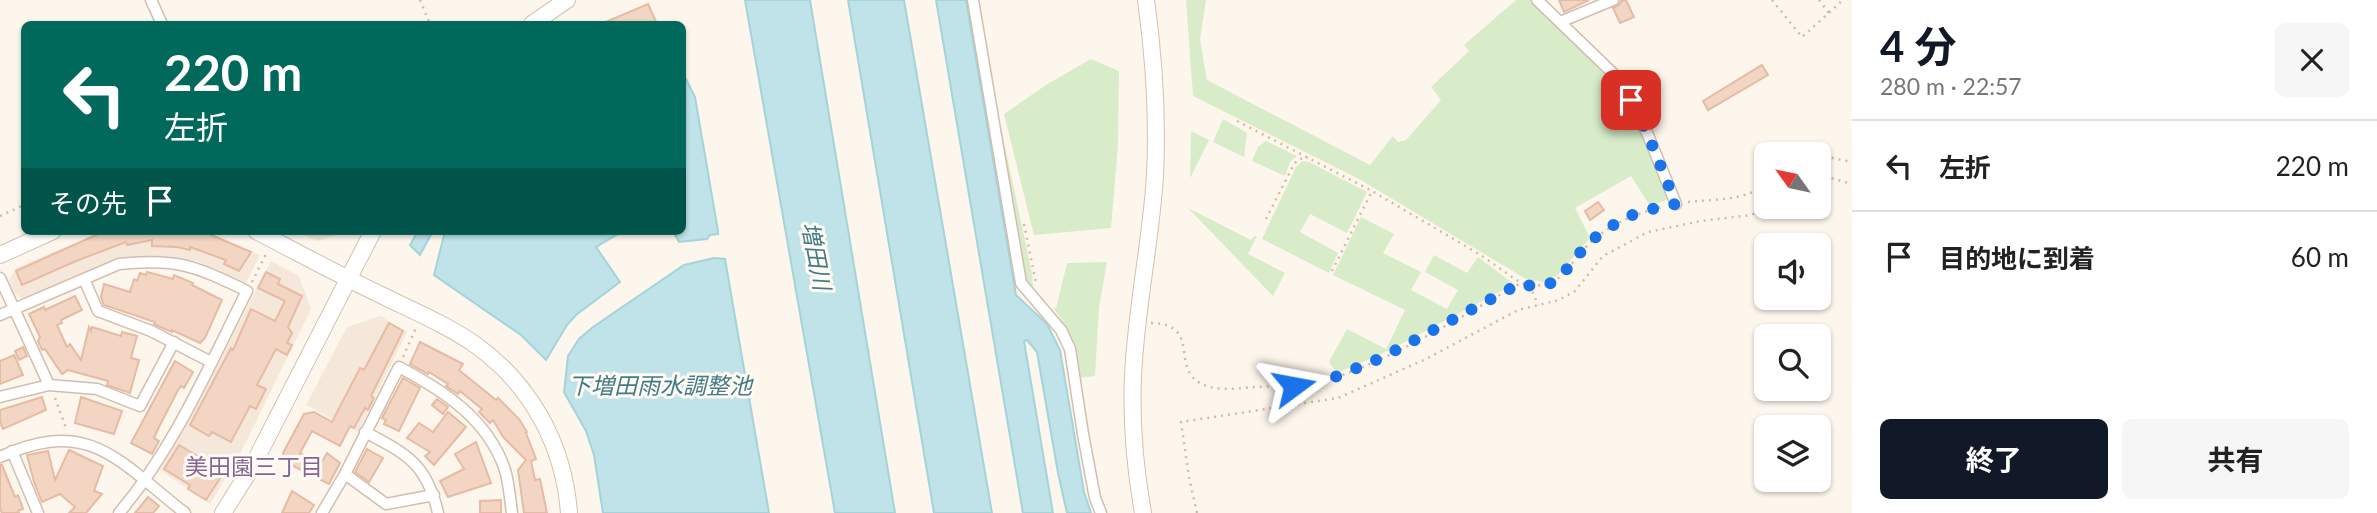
<!DOCTYPE html>
<html lang="ja">
<meta charset="utf-8">
<style>
:root{--surface:#fff;--page:#f6f6f6;--text:#222;--muted:#767676;--line:#e0e0e0;--accent:#111827}
body{margin:0;font-family:Lato,"Noto Sans JP",sans-serif;background:var(--page);color:var(--text);height:100vh;display:flex;flex-direction:column;font-size:26px;white-space:nowrap}
*{box-sizing:border-box;margin:0}
p{font-size:23px;color:var(--muted)}
.icon{flex:none;width:38px;height:38px;fill:none;stroke:currentColor;stroke-width:2;stroke-linecap:round;stroke-linejoin:round}
.map{position:relative;flex:1;overflow:hidden}
.details{display:flex;flex-direction:column;background:var(--surface);width:525px}
.details>*{flex:none}
.banner{position:absolute;left:21px;top:21px;width:665px;height:214px;border-radius:10px;box-shadow:0 2px 5px #0004;background:#00695c;color:#fff;overflow:hidden}
.needle{width:46px;rotate:303deg}
.controls{position:absolute;left:1754px;top:142px;display:grid;gap:14px}
.controls a{display:grid;place-items:center;width:77px;height:77px;border-radius:10px;background:var(--surface);box-shadow:0 2px 5px #0004;font-size:35px}
.pin{position:absolute;display:grid;place-items:center;width:60px;height:60px;color:#fff;margin:-30px;border-radius:14px;box-shadow:0 4px 10px #0006}
.me{position:absolute;width:77px;margin:-38px;rotate:77deg;stroke-linejoin:round;filter:drop-shadow(0 0 5px #0008)}
.turn{display:flex;align-items:center;gap:24px;height:147px;padding:0 28px;font-size:32px}
.turn .icon{width:91px;height:91px;stroke-width:2.5}
.turn b{display:block;font-size:49px;line-height:60px}
.then{display:flex;align-items:center;height:66px;padding:0 28px;background:#0003;gap:14px;font-size:26px}
.round{display:grid;place-items:center;flex:none;width:74px;height:74px;border-radius:10px;background:var(--page)}
.headline{display:flex;align-items:center;justify-content:space-between;height:119px;padding:0 28px}
h1{font-size:42px;font-weight:700;line-height:52px;color:var(--accent)}
.button{display:flex;gap:14px;margin-top:auto;padding:14px 28px}
.button a{flex:1;height:80px;border-radius:10px;background:var(--accent);color:#fff;font-size:28px;font-weight:700;line-height:80px;text-align:center}
.button a+a{background:var(--page);color:var(--text)}
ul{padding:0;list-style:none}
li{display:flex;align-items:center;gap:21px;height:91px;padding:0 28px;border-top:2px solid var(--line)}
li div{flex:1}
li b{display:block;font-size:26px}
li em{font-style:normal}
main{display:flex;flex:1;min-height:0}
.map>svg:first-child{display:block}
</style>
<main>
<div class="map">
<svg width="1852" height="513" viewBox="0 0 1852 513">
<rect width="100%" height="100%" fill="#fdf6ec"/>
<!-- residential -->
<path fill="#f5e8da" d="M103,231H204L260,255L246,283L197,261L153,256L136,258L25,299L15,294L9,280L16,268Z
M297,231H351L317,241Z
M271,261L299,276L311,309L240,454L210,504L160,470L186,426Z
M380,316L407,332L358,432L306,405L347,327Z"/>
<!-- green -->
<path fill="#d8ecc9" d="M1186,0H1206L1200,39L1207,80L1370,165L1393,136L1398,142L1406,140L1441,100L1431,87L1469,51L1464,45L1516,0H1533L1618,82L1671,198L1650,206L1631,176L1575,208L1590,238L1558,275L1544,282L1526,279L1359,179L1193,96Z
M1091,59L1119,71L1118,145L1111,228L1034,235L1004,114L1046,85Z
M998,114L1032,273L1033,289L1026,283Z
M1223,119L1247,133L1244,157L1213,142Z
M1191,131L1209,140L1190,178Z
M1266,141L1297,156L1290,162L1285,176L1252,161L1258,147Z
M1302,161L1309,162L1367,192L1347,233L1310,214L1300,232L1338,253L1329,273L1262,239L1296,167Z
M1188,208L1251,240L1254,236H1257L1248,254L1285,273L1273,296Z
M1361,217L1394,234L1383,253L1421,272L1411,290L1447,309L1458,290L1425,272L1434,255L1467,273L1478,257L1514,284L1388,351L1337,373L1329,362L1347,329L1386,349L1405,310L1333,275Z
M1107,262L1099,307L1095,376L1079,378C1074,347 1074,334 1053,308H1056L1067,263Z"/>
<!-- water -->
<path fill="#bfe3e8" stroke="#a5d3da" stroke-width="2" d="M745,0H810L895,513H835Z
M848,0H904L992,513H934Z
M936,0H966L1016,295L1047,324L1060,350L1084,492L1091,513H1067L1058,473L1037,352L1027,340L1024,341L1053,513H1023Z
M686,79L695,97L718,231V234L710,235L707,239L679,242L673,231H682V80Z
M418,231H433L420,255L410,245Z
M445,231H623L596,247L620,282L576,315L567,325L546,360L521,335L434,275Z
M714,258L725,259L769,513H603L594,455L586,431L564,392L568,356L579,339L593,327L684,265Z"/>
<!-- building -->
<path fill="#f3d5c3" stroke="#e6bba3" stroke-width="2" d="M1559,0H1589L1564,12Z
M1626,0L1634,17L1620,23L1613,8L1619,5L1621,1Z
M648,4L657,24H601Z
M1762,65L1768,75L1708,110L1703,101Z
M1598,202L1604,210L1590,220L1585,211Z
M105,231H202L251,252L239,271L224,264L226,260L190,247V250L177,247L152,246V240L127,245L126,242L76,261L22,285L16,271Z
M147,272L173,279L174,275L193,283L192,285L222,300L205,338L200,343L172,330V332L158,326L154,324L155,322L104,305L101,297L104,284L130,292L134,279L137,281L140,273L146,275Z
M266,272L280,279L278,284L302,296L288,327L292,333L287,343L292,345L287,355L276,349L257,385L266,389L256,409L250,406L231,442L212,432L209,436L190,425L231,348L233,350L251,309L275,321L285,301L258,288Z
M75,296L82,310L61,320L62,323L57,325L67,347L70,344L81,360L89,327L91,331L92,327L121,336L122,332L137,336L131,358L139,360L130,393L107,385L108,381L68,370L62,374L45,349L42,350L38,341L40,337L29,314L44,307L45,310Z
M389,323L403,331L371,396L374,398L368,410L365,408L354,428L350,426L340,446L312,431L300,453L321,464L327,453L340,463L329,484L289,464L284,459L283,453L304,414L314,412L332,422L360,368L364,370Z
M420,342L463,364L459,370L496,400L498,398L519,419L527,432L526,433L536,459L531,461L535,480L540,479L547,513H524L518,470L526,460L503,437L493,420L490,423L479,412L482,409L460,391L458,394L446,386L448,384L429,372L428,374L410,364Z
M23,347L27,356L19,360L15,351Z
M14,355L23,375L0,384V361Z
M175,361L193,372L184,388L181,386L178,390L158,429L154,438L159,441L152,454L131,443Z
M403,378L420,388L399,431L384,424L386,420L382,418Z
M42,397L46,410L3,429L0,422V410Z
M81,397L122,411L114,434L75,423Z
M437,399L448,407L443,414L432,405Z
M448,412L466,427L434,465L425,456L430,452L407,438L419,423L433,432Z
M476,442L491,483L448,497L440,481L464,469L455,454Z
M179,445L224,472L206,500L188,489L190,485L164,469Z
M367,449L383,458L369,482L355,472Z
M69,450L103,466L94,491L102,494L86,513H69L75,507L60,494L42,502L34,482L27,455L48,451L55,480Z
M0,465H2L15,497L18,495L23,509L18,511L19,513H2L0,508Z
M292,491L314,505L309,513H282Z
M148,497L159,506L153,513H135Z
M501,500V513H480V501Z"/>
<g fill="none" stroke-linecap="round" stroke-linejoin="round">
<defs>
<path id="street" d="M151,0L162,24
M973,0L1021,283L1061,330L1070,349L1083,434L1095,498L1101,513
M1537,0L1622,82L1648,135L1676,204
M1560,22L1613,0
M0,278L49,385L97,389L140,406L174,342
M84,279L98,311L151,331L211,362
M0,315L119,264C178,258 195,266 247,291C208,368 175,447 119,513
M0,397L49,385
M365,432C407,454 427,464 438,513
M12,451L38,513
M0,457C90,416 118,461 185,513
M345,474L386,504L434,495
M322,513L345,474L399,367C444,391 488,419 505,470C509,483 510,499 512,513"/>
<path id="secondary" d="M532,24L567,0
M256,231C297,252 337,274 379,294C411,310 448,325 477,346C532,386 564,446 569,513
M0,255L53,231
M223,513L253,465L373,231
M1143,513C1135,468 1131,421 1133,376C1136,308 1151,242 1155,175C1158,116 1154,58 1146,0"/>
</defs>
<!-- street casing -->
<use href="#street" stroke="#d1beb0" stroke-width="13"/>
<!-- secondary casing -->
<use href="#secondary" stroke="#d6c0b0" stroke-width="18"/>
<!-- path -->
<path stroke="#d9b8a5" stroke-width="2.5" stroke-dasharray="2 5" stroke-linecap="butt" d="M420,0L430,24
M1772,0L1802,37L1843,0
M1819,0L1829,13
M1237,121L1372,191L1479,254L1521,283L1530,286L1538,305
M1818,155L1852,162
M1818,179L1827,177L1852,184
M1688,202C1716,199 1742,201 1766,185
M0,216L24,205
M1266,219L1294,164L1299,159L1308,158
M1024,224L1036,283
M1332,271L1372,191
M252,282L266,254
M1531,286C1568,284 1567,263 1591,242C1612,223 1637,213 1665,206
M1151,323C1205,324 1166,373 1207,386C1221,391 1241,388 1255,387C1284,386 1312,385 1340,376C1403,353 1462,316 1521,283
M403,357L416,328
M55,398L66,428
M1197,513L1189,477L1181,422L1338,398L1426,359L1518,310L1559,300L1575,291L1603,256L1648,232L1701,221L1751,215L1771,206"/>
<!-- street -->
<use href="#street" stroke="#fff" stroke-width="10"/>
<!-- secondary -->
<use href="#secondary" stroke="#fff" stroke-width="16"/>
</g>
<g fill="none" stroke-linecap="round" stroke-linejoin="round">
<!-- route -->
<path stroke="#1a73e8" stroke-width="12" stroke-dasharray="0 21.6" d="M1294,386L1338,376L1383,357L1521,283C1557,297 1567,264 1589,243C1596,236 1606,230 1615,224C1632,212 1656,208 1676,204L1648,135L1631,100"/>
</g>
<g text-anchor="middle" stroke-width="6" stroke-linejoin="round" paint-order="stroke">
<!-- water labels -->
<g font-size="23" font-style="italic" fill="#437c86" stroke="#fffaf3">
<text transform="translate(816 256) rotate(79)" y="8">増田川</text>
<text x="660" y="394">下増田雨水調整池</text>
</g>
<!-- neighbourhood labels -->
<g font-size="23" fill="#846695" stroke="#fffaf3">
<text x="254" y="475">美田園三丁目</text>
</g>
</g>
</svg>
<div class="controls">
<a><svg class="needle" viewBox="-14 -14 28 28"><path d="M0-13l5 13h-10z" fill="#e53935"/><path d="M0 13l5-13h-10z" fill="#767676"/></svg></a>
<a><svg class="icon" aria-label="sound" viewBox="0 0 24 24"><path d="M4 9h4l5-4v14l-5-4H4zM17 9q2 3 0 6"/></svg></a>
<a><svg class="icon" aria-label="search" viewBox="0 0 24 24"><circle cx="10" cy="10" r="6"/><path d="M15 15l6 6"/></svg></a>
<a><svg class="icon" aria-label="layers" viewBox="0 0 24 24"><path d="M12 4l9 5-9 5-9-5zM3 14l9 5 9-5"/></svg></a>
</div>
<div class="pin" style="left:1631px;top:100px;background:#d93025"><svg class="icon" aria-label="arrive" viewBox="0 0 24 24"><path d="M6 21V4h12l-3 4 3 4H6"/></svg></div>
<svg class="me" style="left:1294px;top:386px" viewBox="-20 -20 40 40"><path d="M0-17L14 15 0 8-14 15z" fill="#1a73e8" stroke="#fff" stroke-width="4"/></svg>
<div class="banner">
<div class="turn"><svg class="icon" aria-label="left" viewBox="0 0 24 24"><path d="M17 20v-9H6M10 6l-5 5 5 5"/></svg><div><b>220 m</b>左折</div></div>
<div class="then">その先<svg class="icon" aria-label="arrive" viewBox="0 0 24 24"><path d="M6 21V4h12l-3 4 3 4H6"/></svg></div>
</div>
</div>
<section class="details">
<div class="headline"><div><h1>4 分</h1><p>280 m · 22:57</p></div><a class="round"><svg class="icon" aria-label="close" viewBox="0 0 24 24"><path d="M6 6l12 12M18 6L6 18"/></svg></a></div>
<ul>
<li><svg class="icon" aria-label="left" viewBox="0 0 24 24"><path d="M17 20v-9H6M10 6l-5 5 5 5"/></svg><div><b>左折</b></div><em>220 m</em></li>
<li><svg class="icon" aria-label="arrive" viewBox="0 0 24 24"><path d="M6 21V4h12l-3 4 3 4H6"/></svg><div><b>目的地に到着</b></div><em>60 m</em></li>
</ul>
<div class="button"><a>終了</a><a>共有</a></div>
</section>
</main>
